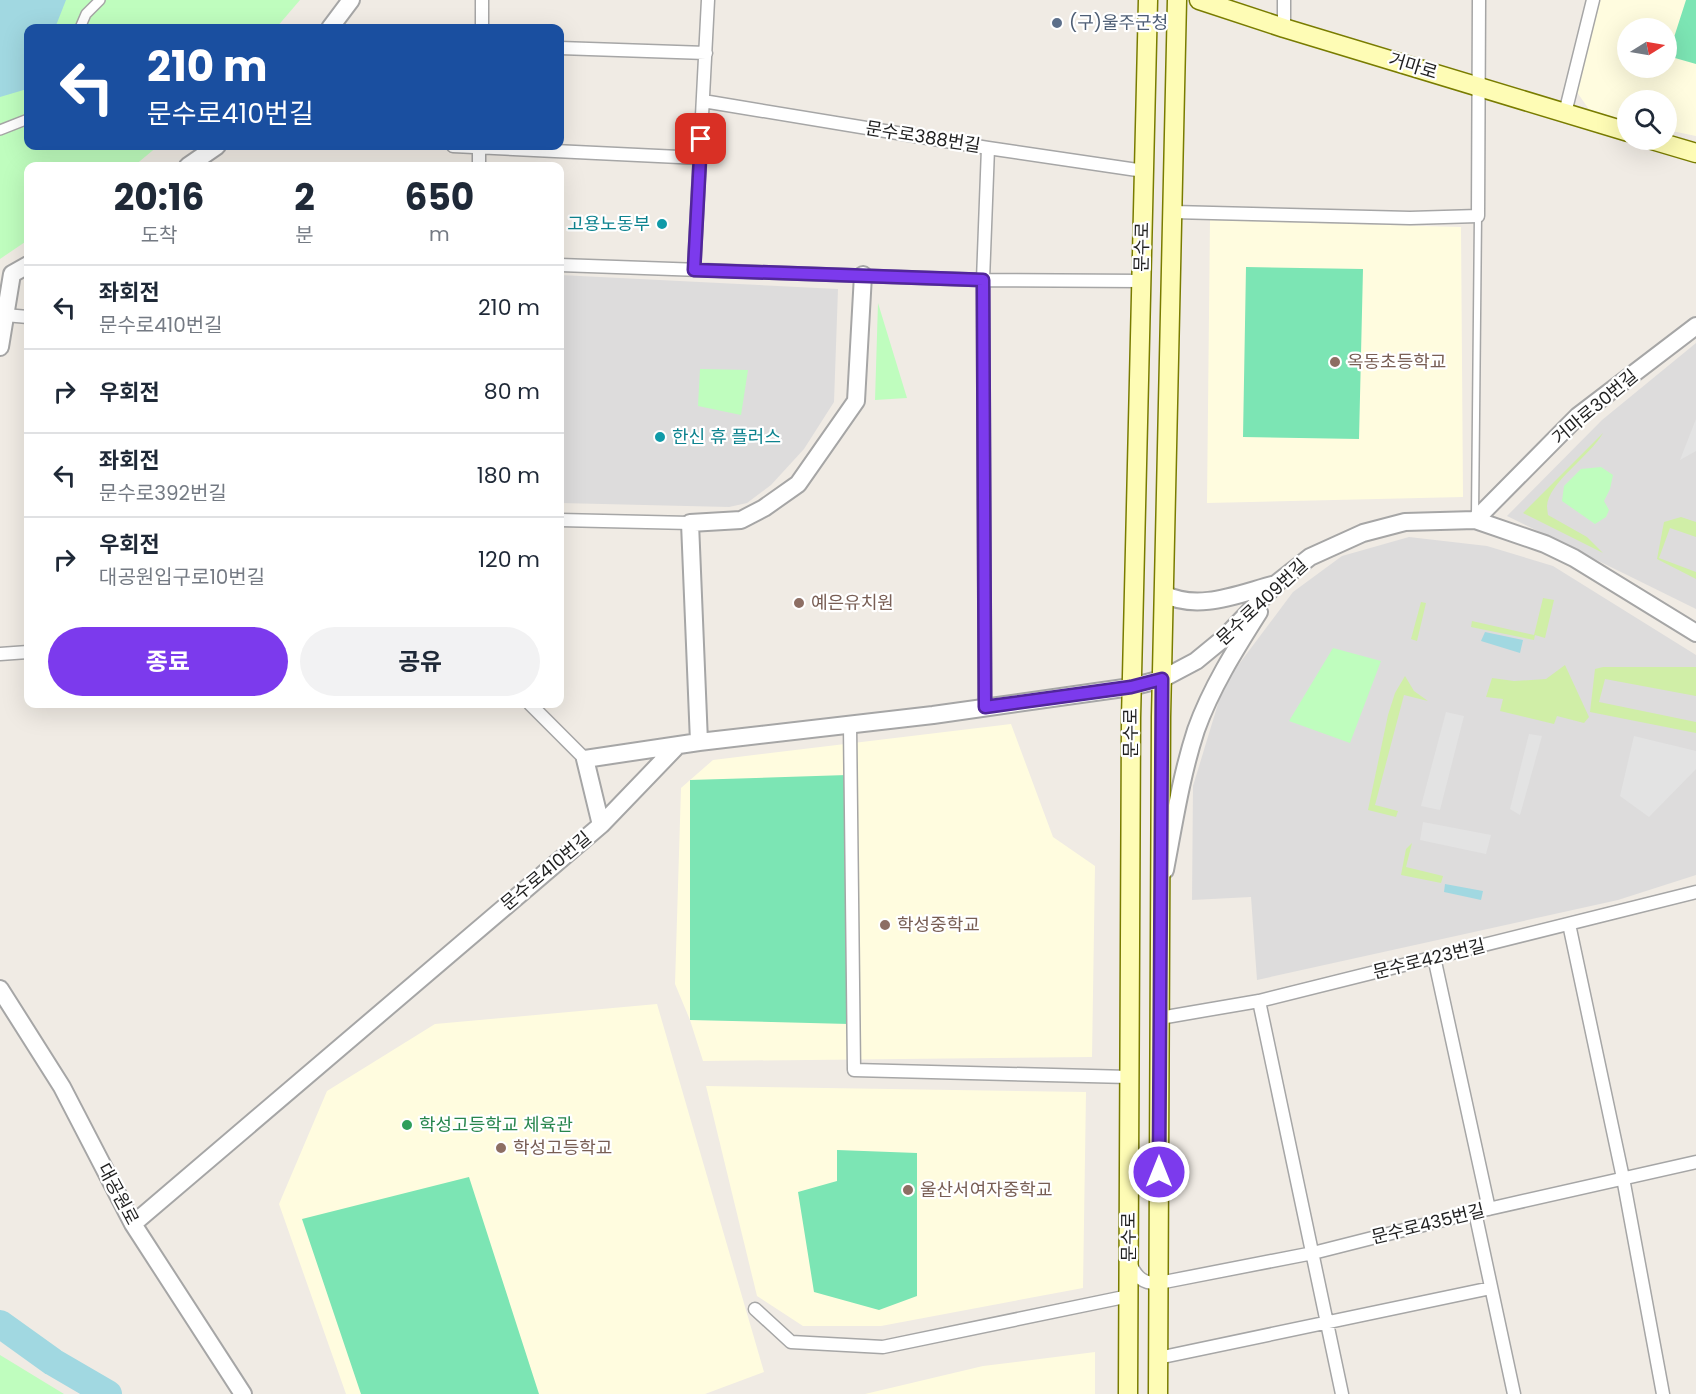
<!DOCTYPE html>
<html lang="ko">
<meta charset="utf-8">
<style>
:root{--surface:#fff;--page:#f2f2f3;--text:#1f2937;--muted:#747a83;--line:#e0e1e3;--accent:#7c3aed}
body{margin:0;font-family:Poppins,"Noto Sans KR",sans-serif;background:var(--page);color:var(--text);height:100vh;display:flex;flex-direction:column;font-size:22px;white-space:nowrap}
*{box-sizing:border-box;margin:0}
p{font-size:20px;color:var(--muted)}
.icon{flex:none;width:33px;height:33px;fill:none;stroke:currentColor;stroke-width:2;stroke-linecap:round;stroke-linejoin:round}
.map{position:relative;flex:1;overflow:hidden}
.drawer{position:absolute;left:24px;top:162px;width:540px;height:546px;display:flex;flex-direction:column;background:var(--surface);border-radius:12px;box-shadow:0 6px 24px #0002}
.drawer>*{flex:none}
.hud{position:absolute;left:24px;top:24px;width:540px;height:126px;border-radius:12px;box-shadow:0 6px 24px #0002;background:#1a4fa0;color:#fff;overflow:hidden}
.needle{width:39px;rotate:79deg}
.tools{position:absolute;left:1617px;top:18px;display:grid;gap:12px}
.tools a{display:grid;place-items:center;width:60px;height:60px;border-radius:50%;background:var(--surface);box-shadow:0 6px 24px #0002;font-size:30px}
.pin{position:absolute;display:grid;place-items:center;width:51px;height:51px;color:#fff;margin:-26px;border-radius:12px;box-shadow:0 3px 9px #0006}
.me{position:absolute;width:66px;margin:-33px;rotate:0deg;stroke-linejoin:round;filter:drop-shadow(0 0 4px #0008)}
.turn{display:flex;align-items:center;gap:21px;height:126px;padding:0 24px;font-size:27px}
.turn .icon{width:78px;height:78px;stroke-width:2.5}
.turn b{display:block;font-size:42px;line-height:51px}
.eta{display:flex;justify-content:space-evenly;align-items:center;height:102px;text-align:center}
.eta b{font-size:36px;font-weight:700;line-height:42px}
.action{display:flex;gap:12px;margin-top:auto;padding:12px 24px}
.action a{flex:1;height:69px;border-radius:36px;background:var(--accent);color:#fff;font-size:24px;font-weight:700;line-height:69px;text-align:center}
.action a+a{background:var(--page);color:var(--text)}
ul{padding:0;list-style:none}
li{display:flex;align-items:center;gap:18px;height:84px;padding:0 24px;border-top:2px solid var(--line)}
li div{flex:1}
li b{display:block;font-size:22px}
li em{font-style:normal}
.map>svg:first-child{display:block}
</style>
<div class="map">
<svg width="1696" height="1394" viewBox="0 0 1696 1394">
<rect width="100%" height="100%" fill="#f0ebe4"/>
<!-- residential -->
<path fill="#dddcdc" d="M560,275L838,289L834,402L804,449L771,485L747,503L729,507L560,503Z
M1696,343V609L1507,516L1602,420Z
M1409,537L1487,546L1553,566L1696,655V875L1618,900L1257,980L1251,897L1192,900L1193,786L1224,684L1293,592L1342,556Z"/>
<!-- education -->
<path fill="#fffcdf" fill-rule="evenodd" d="M1598,0H1696V136L1667,130L1666,100H1628L1627,122L1593,115L1574,88ZM1628,28H1666V68H1628Z
M1210,220L1461,227L1463,497L1207,503Z
M1011,724L1053,837L1095,866L1092,1057L703,1061L690,1020L675,984L681,788L713,760Z
M657,1004L764,1372L705,1394H346L279,1204L327,1091L435,1024Z
M706,1086L1086,1092L1083,1288L881,1326H803L757,1296Z
M1095,1352V1394H865L983,1366Z"/>
<!-- grass -->
<path fill="#d0eea7" d="M1603,433C1591,455 1548,483 1547,506C1547,507 1548,515 1548,515L1587,537L1603,553L1523,513Z
M1681,517L1696,522V537L1670,528L1659,558L1696,572V579L1657,559L1664,522Z
M1543,598L1554,600L1545,638L1535,635L1534,640L1471,627L1472,621L1534,635Z
M1421,602L1426,603L1417,641L1411,639Z
M1565,665L1589,717L1584,723L1557,716L1554,724L1500,711L1503,699L1486,697L1492,678L1514,681L1546,679Z
M1603,667H1696V696L1605,679L1599,702L1696,722V733L1590,712L1595,669Z
M1405,676L1414,691L1428,701L1404,695L1375,805L1398,811L1396,817L1368,810L1388,715L1395,693Z
M1412,843L1406,867L1443,876L1441,883L1401,875L1406,849Z"/>
<!-- park -->
<path fill="#bffdbe" d="M0,0H300L276,28H28V146H158L134,166H28V240L0,259Z
M878,303L907,398L875,400Z
M700,369L748,370L741,415L698,406Z
M1601,467L1613,475L1610,489L1604,501L1609,510L1606,517L1595,524L1562,501L1564,486L1581,469Z
M1333,648L1381,661L1350,743L1289,721Z
M0,1355L64,1394H0Z"/>
<!-- pitch -->
<path fill="#7ce5b4" d="M1686,0H1696V64L1668,56Z
M1246,267L1363,269L1359,439L1243,437Z
M847,775L849,1024L690,1020V780Z
M837,1150L917,1153V1296L879,1310L814,1292L798,1192L837,1181Z
M469,1177L539,1394H361L302,1219Z"/>
<!-- parking -->
<path fill="#e3e3e3" d="M1696,419V451L1680,460Z
M1446,712L1464,716L1440,810L1421,806Z
M1529,734L1542,736L1520,815L1510,809Z
M1634,736L1696,751V769L1649,817L1620,796Z
M1423,822L1491,835L1486,854L1420,840Z"/>
<!-- water -->
<path fill="#a1d8e1" d="M0,0H66L55,28H28V86L27,89L0,97Z
M1485,632L1523,640L1520,653L1481,641Z
M1445,884L1483,891L1481,900L1444,892Z"/>
<g fill="none" stroke-linecap="round" stroke-linejoin="round">
<!-- river -->
<path stroke="#a1d8e1" stroke-width="28" d="M0,1324L53,1362L108,1394"/>
<defs>
<path id="service" d="M1475,516L1478,216"/>
<path id="pedestrian" d="M80,28L86,14L100,0
M0,130L28,119"/>
<path id="minor" d="M482,0V28
M1284,28V0
M560,48L706,53
M703,101L988,148L1144,171
M1565,113L1593,0
M453,146L700,158
M479,166V146
M1173,212L1410,218L1478,216L1479,0
M560,265L983,280L1142,281
M694,270L708,0
M5,315L28,317
M560,520L690,523
M0,654L28,652
M530,704L585,759
M985,707L983,280L988,148
M850,725L854,1070L1129,1077
M1569,924L1623,1178L1663,1394
M1434,957L1489,1209
M1259,1001L1342,1394
M1160,1018L1259,1001L1696,892
M1475,1212L1514,1394
M1130,1263C1136,1277 1143,1284 1159,1283L1313,1253L1475,1212L1696,1162
M755,1309L791,1342L883,1347L1129,1296
M1158,1358L1491,1288"/>
<path id="tertiary" d="M330,28L351,0
M188,166L217,146
M0,347L12,274L28,265
M1475,520L1578,416L1696,326
M1164,594C1199,612 1240,593 1276,584
M699,742L690,523L741,520L764,508L798,484L856,401L863,275
M601,825L678,745
M1165,870C1174,823 1181,776 1196,730C1211,688 1235,650 1259,612
M0,989L62,1087L133,1224L243,1394
M133,1224L601,825L585,759L699,742L933,715L1131,687L1162,679L1196,661L1224,638L1277,583L1310,557L1363,533L1405,522L1475,520L1545,544L1574,558L1696,633"/>
<path id="secondary" d="M1199,0L1284,28L1628,132
M1652,140L1696,153
M1128,1394L1131,718L1148,0
M1158,1394L1161,717L1177,0"/>
</defs>
<!-- service casing -->
<use href="#service" stroke="#a6a6a6" stroke-width="9"/>
<!-- pedestrian casing -->
<use href="#pedestrian" stroke="#a6a6a6" stroke-width="12"/>
<!-- minor casing -->
<use href="#minor" stroke="#a6a6a6" stroke-width="15"/>
<!-- tertiary casing -->
<use href="#tertiary" stroke="#a6a6a6" stroke-width="20"/>
<!-- secondary casing -->
<use href="#secondary" stroke="#797c00" stroke-width="21"/>
<!-- service -->
<use href="#service" stroke="#fff" stroke-width="6"/>
<!-- pedestrian -->
<use href="#pedestrian" stroke="#fff" stroke-width="9"/>
<!-- minor -->
<use href="#minor" stroke="#fff" stroke-width="12"/>
<!-- tertiary -->
<use href="#tertiary" stroke="#fff" stroke-width="16"/>
<!-- secondary -->
<use href="#secondary" stroke="#fefcb5" stroke-width="18"/>
</g>
<g fill="none" stroke-linecap="round" stroke-linejoin="round">
<defs>
<path id="route" d="M701,139L694,270L983,280L985,707L1131,687L1162,679L1159,1172"/>
</defs>
<!-- route casing -->
<use href="#route" stroke="#51269a" stroke-width="15"/>
<!-- route -->
<use href="#route" stroke="#7c3aed" stroke-width="10"/>
</g>
<!-- markers -->
<circle fill="#5c6f8a" stroke="#fff" stroke-width="2" cx="1057" cy="23" r="6"/>
<g fill="#0f9aa8" stroke="#fff" stroke-width="2">
<circle cx="662" cy="224" r="6"/>
<circle cx="660" cy="437" r="6"/>
</g>
<g fill="#8d6e63" stroke="#fff" stroke-width="2">
<circle cx="1335" cy="362" r="6"/>
<circle cx="799" cy="603" r="6"/>
<circle cx="885" cy="925" r="6"/>
<circle cx="501" cy="1148" r="6"/>
<circle cx="908" cy="1190" r="6"/>
</g>
<circle fill="#2e9e5b" stroke="#fff" stroke-width="2" cx="407" cy="1125" r="6"/>
<g text-anchor="middle" stroke-width="4.5" stroke-linejoin="round" paint-order="stroke">
<!-- service labels -->
<g font-size="18" fill="#4e5e75" stroke="#fff" text-anchor="start">
<text x="1069" y="29">(구)울주군청</text>
</g>
<!-- street labels -->
<g font-size="18" fill="#1f1f1f" stroke="#fff">
<text transform="translate(1413 66) rotate(17)" y="6">거마로</text>
<text transform="translate(923 137) rotate(9)" y="6">문수로388번길</text>
<text transform="translate(1142 247) rotate(-89)" y="6">문수로</text>
<text transform="translate(1595 407) rotate(-40)" y="6">거마로30번길</text>
<text transform="translate(1262 602) rotate(-43)" y="6">문수로409번길</text>
<text transform="translate(1131 733) rotate(-90)" y="6">문수로</text>
<text transform="translate(546 871) rotate(-40)" y="6">문수로410번길</text>
<text transform="translate(1429 959) rotate(-14)" y="6">문수로423번길</text>
<text transform="translate(118 1194) rotate(62)" y="6">대공원로</text>
<text transform="translate(1428 1224) rotate(-14)" y="6">문수로435번길</text>
<text transform="translate(1129 1237) rotate(-90)" y="6">문수로</text>
</g>
<!-- culture labels -->
<g font-size="18" fill="#0d838f" stroke="#fff" text-anchor="end">
<text x="650" y="230">고용노동부</text>
<text x="672" y="443" text-anchor="start">한신 휴 플러스</text>
</g>
<!-- education labels -->
<g font-size="18" fill="#785e54" stroke="#fff" text-anchor="start">
<text x="1347" y="368">옥동초등학교</text>
<text x="811" y="609">예은유치원</text>
<text x="897" y="931">학성중학교</text>
<text x="513" y="1154">학성고등학교</text>
<text x="920" y="1196">울산서여자중학교</text>
</g>
<!-- leisure labels -->
<g font-size="18" fill="#27864d" stroke="#fff" text-anchor="start">
<text x="419" y="1131">학성고등학교 체육관</text>
</g>
</g>
</svg>
<div class="tools">
<a><svg class="needle" viewBox="-14 -14 28 28"><path d="M0-13l5 13h-10z" fill="#e53935"/><path d="M0 13l5-13h-10z" fill="#747a83"/></svg></a>
<a><svg class="icon" aria-label="search" viewBox="0 0 24 24"><circle cx="10" cy="10" r="6"/><path d="M15 15l6 6"/></svg></a>
</div>
<div class="pin" style="left:701px;top:139px;background:#d93025"><svg class="icon" aria-label="arrive" viewBox="0 0 24 24"><path d="M6 21V4h12l-3 4 3 4H6"/></svg></div>
<svg class="me" style="left:1159px;top:1172px" viewBox="-20 -20 40 40"><circle r="17" fill="#7c3aed" stroke="#fff" stroke-width="3"/><path d="M0-11L8 9 0 5-8 9z" fill="#fff"/></svg>
<div class="hud">
<div class="turn"><svg class="icon" aria-label="left" viewBox="0 0 24 24"><path d="M17 20v-9H6M10 6l-5 5 5 5"/></svg><div><b>210 m</b>문수로410번길</div></div>
</div>
<section class="drawer">
<div class="eta">
<div><b>20:16</b><p>도착</p></div>
<div><b>2</b><p>분</p></div>
<div><b>650</b><p>m</p></div>
</div>
<ul>
<li><svg class="icon" aria-label="left" viewBox="0 0 24 24"><path d="M17 20v-9H6M10 6l-5 5 5 5"/></svg><div><b>좌회전</b><p>문수로410번길</p></div><em>210 m</em></li>
<li><svg class="icon" aria-label="right" viewBox="0 0 24 24"><path d="M7 20v-9h11M14 6l5 5-5 5"/></svg><div><b>우회전</b></div><em>80 m</em></li>
<li><svg class="icon" aria-label="left" viewBox="0 0 24 24"><path d="M17 20v-9H6M10 6l-5 5 5 5"/></svg><div><b>좌회전</b><p>문수로392번길</p></div><em>180 m</em></li>
<li><svg class="icon" aria-label="right" viewBox="0 0 24 24"><path d="M7 20v-9h11M14 6l5 5-5 5"/></svg><div><b>우회전</b><p>대공원입구로10번길</p></div><em>120 m</em></li>
</ul>
<div class="action"><a>종료</a><a>공유</a></div>
</section>
</div>
